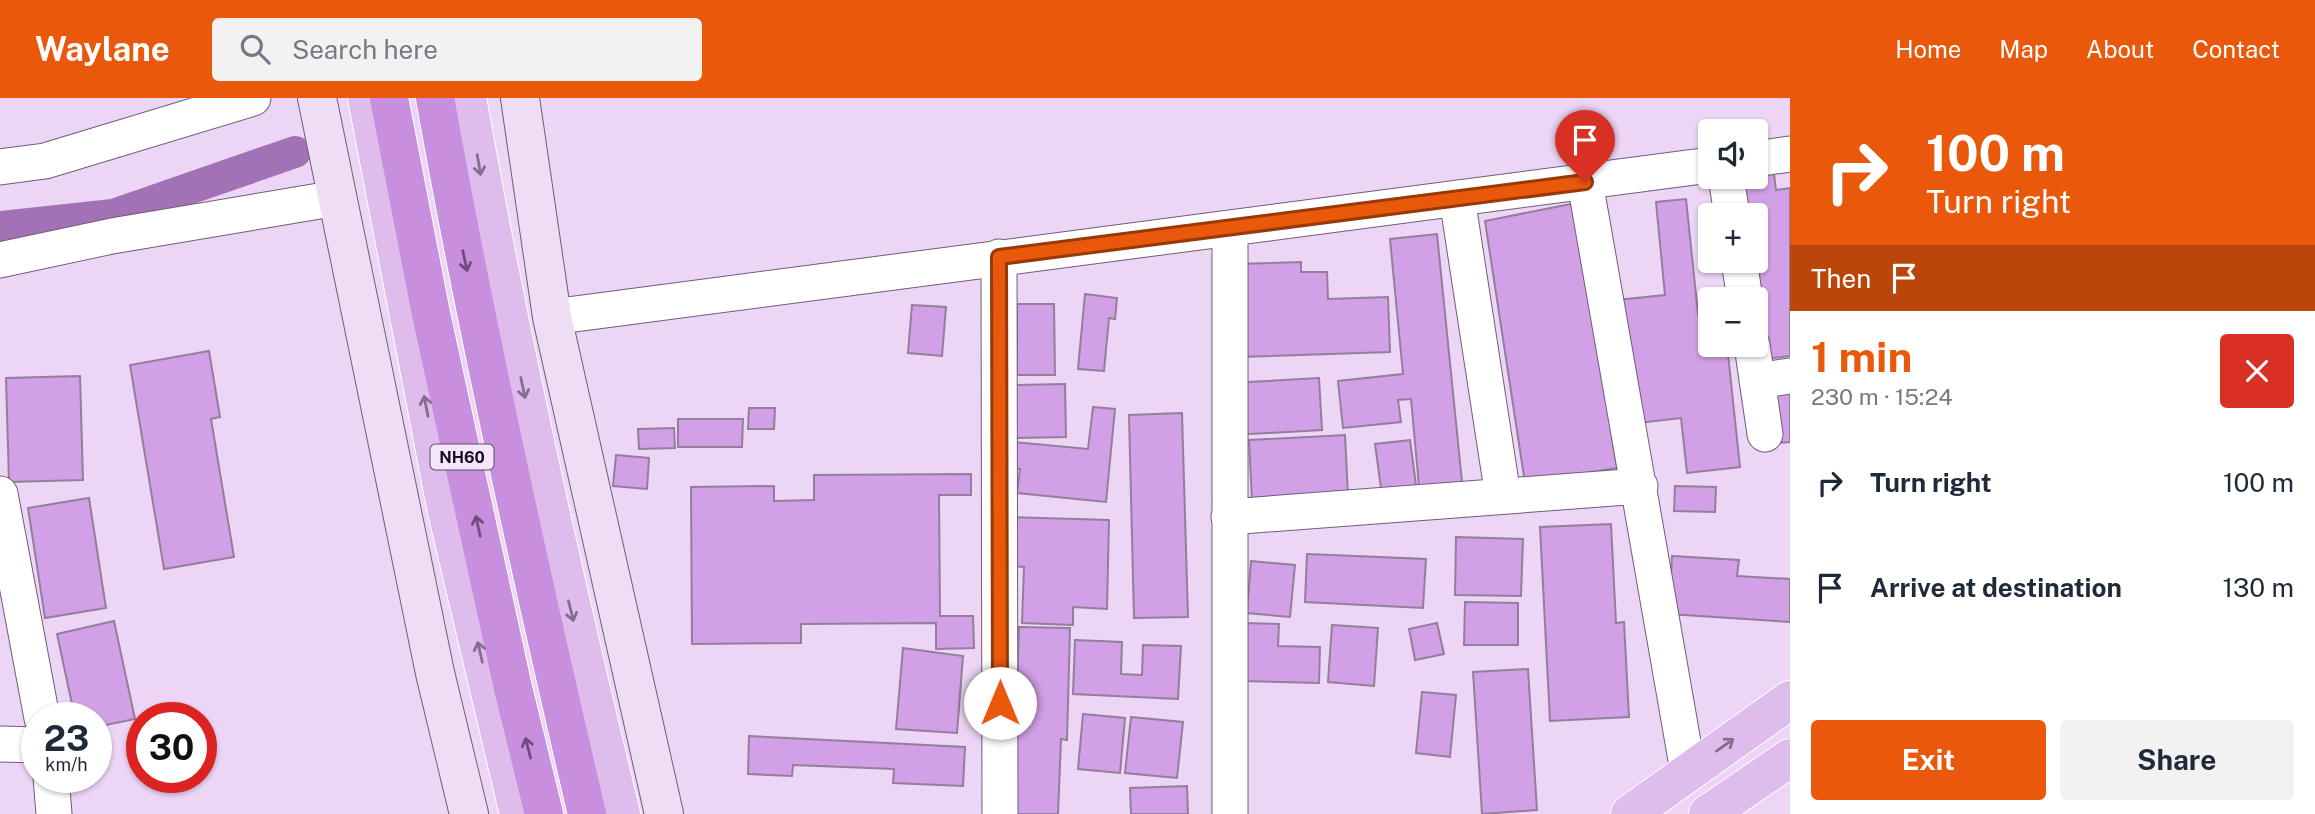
<!DOCTYPE html>
<meta charset="utf-8">
<style>
:root{--surface:#fff;--page:#f2f2f3;--text:#1f2937;--muted:#747a83;--accent:#ea580c}
body{margin:0;font-family:"Public Sans",sans-serif;background:var(--page);color:var(--text);height:100vh;display:flex;flex-direction:column;font-size:26px;white-space:nowrap}
*{box-sizing:border-box;margin:0}
p{font-size:23px;color:var(--muted)}
.icon{flex:none;width:38px;height:38px;fill:none;stroke:currentColor;stroke-width:2;stroke-linecap:round;stroke-linejoin:round}
.map{position:relative;flex:1;overflow:hidden}
.side{display:flex;flex-direction:column;background:var(--surface);width:525px}
.side>*{flex:none}
.guide{background:#ea580c;color:#fff;overflow:hidden}
.fabs{position:absolute;left:1698px;top:21px;display:grid;gap:14px}
.fabs a{display:grid;place-items:center;width:70px;height:70px;border-radius:7px;background:var(--surface);box-shadow:0 2px 5px #0004;font-size:35px}
.speed{position:absolute;left:21px;top:604px;display:flex;gap:14px;font-size:35px;font-weight:700;text-align:center}
.speed>*{display:grid;place-content:center;width:91px;height:91px;border-radius:50%;background:var(--surface);box-shadow:0 2px 5px #0004;line-height:1}
.speed small{font-size:18px;font-weight:400}
.speed .limit{border:10px solid #d22;background:#fff;color:#111}
.pin{position:absolute;display:grid;place-items:center;width:60px;height:60px;color:#fff;margin:-72px -30px;border-radius:50% 50% 50% 0;rotate:-45deg;box-shadow:0 0 7px #0007}
.pin .icon{rotate:45deg}
.me{position:absolute;width:77px;margin:-38px;rotate:0deg;stroke-linejoin:round;filter:drop-shadow(0 0 5px #0008)}
.turn{display:flex;align-items:center;gap:24px;height:147px;padding:0 21px;font-size:32px}
.turn .icon{width:91px;height:91px;stroke-width:2.5}
.turn b{display:block;font-size:49px;line-height:60px}
.then{display:flex;align-items:center;height:66px;padding:0 21px;background:#0003;gap:14px;font-size:26px}
.round{display:grid;place-items:center;flex:none;width:74px;height:74px;border-radius:7px;background:var(--page)}
.summary{display:flex;align-items:center;justify-content:space-between;height:119px;padding:0 21px}
h1{font-size:42px;font-weight:700;line-height:52px;color:var(--accent)}
.button{display:flex;gap:14px;margin-top:auto;padding:14px 21px}
.button a{flex:1;height:80px;border-radius:7px;background:var(--accent);color:#fff;font-size:28px;font-weight:700;line-height:80px;text-align:center}
.button a+a{background:var(--page);color:var(--text)}
ul{padding:0;list-style:none}
li{display:flex;align-items:center;gap:21px;height:105px;padding:0 21px}
li div{flex:1}
li b{display:block;font-size:26px}
li em{font-style:normal}
header{display:flex;align-items:center;gap:42px;box-sizing:border-box;height:98px;padding:0 35px;background:var(--accent);color:#fff}
header strong{font-size:33px}
nav{display:flex;gap:38px;margin-inline-start:auto;font-size:24px}
.search{width:490px;height:63px;background:var(--page);display:flex;align-items:center;gap:18px;box-sizing:border-box;padding:0 24px;border-radius:7px;color:var(--muted);font-size:26px}
main{display:flex;flex:1;min-height:0}
.map>svg:first-child{display:block}
</style>
<header>
<strong>Waylane</strong>
<div class="search"><svg class="icon" aria-label="search" viewBox="0 0 24 24"><circle cx="10" cy="10" r="6"/><path d="M15 15l6 6"/></svg>Search here</div>
<nav><a>Home</a><a>Map</a><a>About</a><a>Contact</a></nav>
</header>
<main>
<div class="map">
<svg width="1790" height="716" viewBox="0 0 1790 716">
<rect width="100%" height="100%" fill="#ecd5f5"/>
<g fill="none" stroke-linecap="round" stroke-linejoin="round">
<!-- canal -->
<path stroke="#a372b6" stroke-width="32" d="M0,129L113,117L295,54"/>
</g>
<!-- building -->
<path fill="#d2a0e6" stroke="#937e9b" stroke-width="2" d="M1773,68L1776,92L1790,90V258L1764,261L1752,163H1755V117H1747L1742,79H1755V70Z
M1686,101L1698,216L1710,215V247H1727L1740,369L1687,375L1681,320L1630,326L1617,202L1665,197L1656,104Z
M1576,105L1617,370L1525,385L1485,123Z
M1437,136L1463,394L1420,399L1411,301L1398,302L1401,324L1343,330L1338,283L1403,276L1390,141Z
M1301,164V174H1327L1328,201L1388,199L1390,254L1238,259L1235,166Z
M1085,196L1117,200L1115,221L1109,220L1104,273L1078,271Z
M1017,206H1054L1055,277H1017Z
M912,207L946,209L942,258L908,255Z
M209,253L220,319L211,321L234,459L164,471L130,267Z
M80,278L83,382L9,384L6,280Z
M1319,280L1322,332L1233,337L1230,285Z
M1065,286L1066,339L1012,340L1011,287Z
M1790,292V344L1778,345L1774,294Z
M1093,309L1115,311L1106,404L1017,395L1020,371L1000,369L1003,343L1088,351Z
M749,310H775L774,331H748Z
M1182,315L1188,519L1134,520L1129,317Z
M678,321H743L742,349H678Z
M674,330L675,350L639,351L638,331Z
M1345,337L1348,397L1252,402L1249,342Z
M1410,342L1417,394L1382,398L1375,346Z
M616,357L649,360L647,391L613,388Z
M971,376V397H939L940,518H973L974,550L936,551V525L801,526V545L692,546L691,389L774,388V403L814,402V377Z
M1675,388L1716,389L1715,414L1674,413Z
M89,400L106,510L45,520L28,410Z
M1008,419L1109,422L1107,511L1073,509V527L1022,525L1024,469L1007,468Z
M1611,426L1616,525L1624,524L1629,619L1550,623L1540,429Z
M1456,439L1523,441L1521,498L1455,497Z
M1307,456L1426,461L1423,510L1305,504Z
M1672,458L1739,462L1737,478L1790,481V524L1669,516Z
M1251,463L1295,467L1290,519L1247,515Z
M1465,504L1518,505V547H1464Z
M114,523L135,621L96,629V620H75L57,536Z
M1243,525L1279,526L1278,548L1320,549L1319,585L1241,583Z
M1437,525L1444,556L1415,562L1409,531Z
M1332,527L1378,530L1374,588L1328,584Z
M1019,529L1070,530L1067,642L1061,641L1058,716H1013Z
M1075,542L1122,544L1121,576L1142,577L1143,547L1181,548L1178,601L1073,596Z
M903,550L963,558L957,635L896,631Z
M1528,571L1537,712L1482,716L1473,574Z
M1422,594L1456,597L1450,659L1416,655Z
M1083,616L1125,620L1120,675L1078,671Z
M1131,619L1183,624L1177,680L1125,675Z
M749,638L965,649L963,688L893,685L894,671L793,667L792,678L748,676Z
M1187,688L1188,716H1131L1130,690Z"/>
<g fill="none" stroke-linecap="round" stroke-linejoin="round">
<defs>
<path id="street" d="M1755,61L1790,56
M0,69L45,63L253,0
M1726,79L1732,117
M1585,84L1688,673
M1457,100L1503,398
M999,159L1000,716
M0,162L112,138L337,100
M1739,163L1745,201
M552,219L1710,67
M1752,247L1765,336
M1757,283L1790,278
M0,396L42,620
M1229,419L1640,388
M0,646L37,647
M51,679L54,716
M1230,716V130"/>
<path id="secondary" d="M317,0L435,575L469,716
M520,0L552,219L664,716"/>
<path id="primary" d="M367,0L446,409L519,716
M467,0C510,241 563,479 621,716
M1630,716L1790,602
M1708,716L1790,660"/>
<path id="highway" d="M389,0L431,216L513,590L544,716
M435,0C478,240 531,478 587,716"/>
</defs>
<!-- street casing -->
<use href="#street" stroke="#705c78" stroke-width="37"/>
<!-- secondary casing -->
<use href="#secondary" stroke="#705c78" stroke-width="40"/>
<!-- primary casing -->
<use href="#primary" stroke="#fff" stroke-width="40"/>
<!-- highway casing -->
<use href="#highway" stroke="#fff" stroke-width="40"/>
<!-- street -->
<use href="#street" stroke="#fff" stroke-width="35"/>
<!-- secondary -->
<use href="#secondary" stroke="#eeddf5" stroke-width="38"/>
<!-- primary -->
<use href="#primary" stroke="#debcec" stroke-width="38"/>
<!-- highway -->
<use href="#highway" stroke="#c88fdf" stroke-width="38"/>
</g>
<!-- one-way arrows -->
<defs><path id="oneway-shaft" d="M-6 0H5M1.5-3L5.5 0L1.5 3" fill="none" stroke-width="1.6" stroke-linecap="round" stroke-linejoin="round" transform="scale(1.75)"/></defs>
<g stroke="#846d8d">
<use href="#oneway-shaft" transform="translate(479 67) rotate(80)"/>
<use href="#oneway-shaft" transform="translate(523 290) rotate(78)"/>
<use href="#oneway-shaft" transform="translate(426 308) rotate(-101)"/>
<use href="#oneway-shaft" transform="translate(571 513) rotate(76)"/>
<use href="#oneway-shaft" transform="translate(480 554) rotate(-103)"/>
<use href="#oneway-shaft" transform="translate(1725 647) rotate(-35)"/>
</g>
<g stroke="#6e4e7c">
<use href="#oneway-shaft" transform="translate(465 163) rotate(78)"/>
<use href="#oneway-shaft" transform="translate(478 428) rotate(-102)"/>
<use href="#oneway-shaft" transform="translate(528 650) rotate(-104)"/>
</g>
<g fill="none" stroke-linecap="round" stroke-linejoin="round">
<defs>
<path id="route" d="M1000,605L999,159L1585,84"/>
</defs>
<!-- route casing -->
<use href="#route" stroke="#983908" stroke-width="18"/>
<!-- route -->
<use href="#route" stroke="#ea580c" stroke-width="12"/>
</g>
<g text-anchor="middle" stroke-width="5" stroke-linejoin="round" paint-order="stroke">
<!-- shield labels -->
<rect fill="#f7e4fe" stroke="#594e5d" stroke-width="2" x="430.5" y="346.5" width="63" height="25" rx="5"/>
<g font-size="16" font-weight="bold" fill="#150d18">
<text x="462" y="365">NH60</text>
</g>
</g>
</svg>
<div class="fabs">
<a><svg class="icon" aria-label="sound" viewBox="0 0 24 24"><path d="M4 9h4l5-4v14l-5-4H4zM17 9q2 3 0 6"/></svg></a>
<a>+</a>
<a>−</a>
</div>
<div class="speed"><div>23<small>km/h</small></div><div class="limit">30</div></div>
<div class="pin" style="left:1585px;top:84px;background:#d93025"><svg class="icon" aria-label="arrive" viewBox="0 0 24 24"><path d="M6 21V4h12l-3 4 3 4H6"/></svg></div>
<svg class="me" style="left:1000px;top:605px" viewBox="-20 -20 40 40"><circle r="19" fill="#fff"/><path d="M0-13L10 11 0 6-10 11z" fill="#ea580c"/></svg>
</div>
<section class="side">
<div class="guide">
<div class="turn"><svg class="icon" aria-label="right" viewBox="0 0 24 24"><path d="M7 20v-9h11M14 6l5 5-5 5"/></svg><div><b>100 m</b>Turn right</div></div>
<div class="then">Then<svg class="icon" aria-label="arrive" viewBox="0 0 24 24"><path d="M6 21V4h12l-3 4 3 4H6"/></svg></div>
</div>
<div class="summary"><div><h1>1 min</h1><p>230 m · 15:24</p></div><a class="round" style="background:#d93025;color:#fff"><svg class="icon" aria-label="close" viewBox="0 0 24 24"><path d="M6 6l12 12M18 6L6 18"/></svg></a></div>
<ul>
<li><svg class="icon" aria-label="right" viewBox="0 0 24 24"><path d="M7 20v-9h11M14 6l5 5-5 5"/></svg><div><b>Turn right</b></div><em>100 m</em></li>
<li><svg class="icon" aria-label="arrive" viewBox="0 0 24 24"><path d="M6 21V4h12l-3 4 3 4H6"/></svg><div><b>Arrive at destination</b></div><em>130 m</em></li>
</ul>
<div class="button"><a>Exit</a><a>Share</a></div>
</section>
</main>
